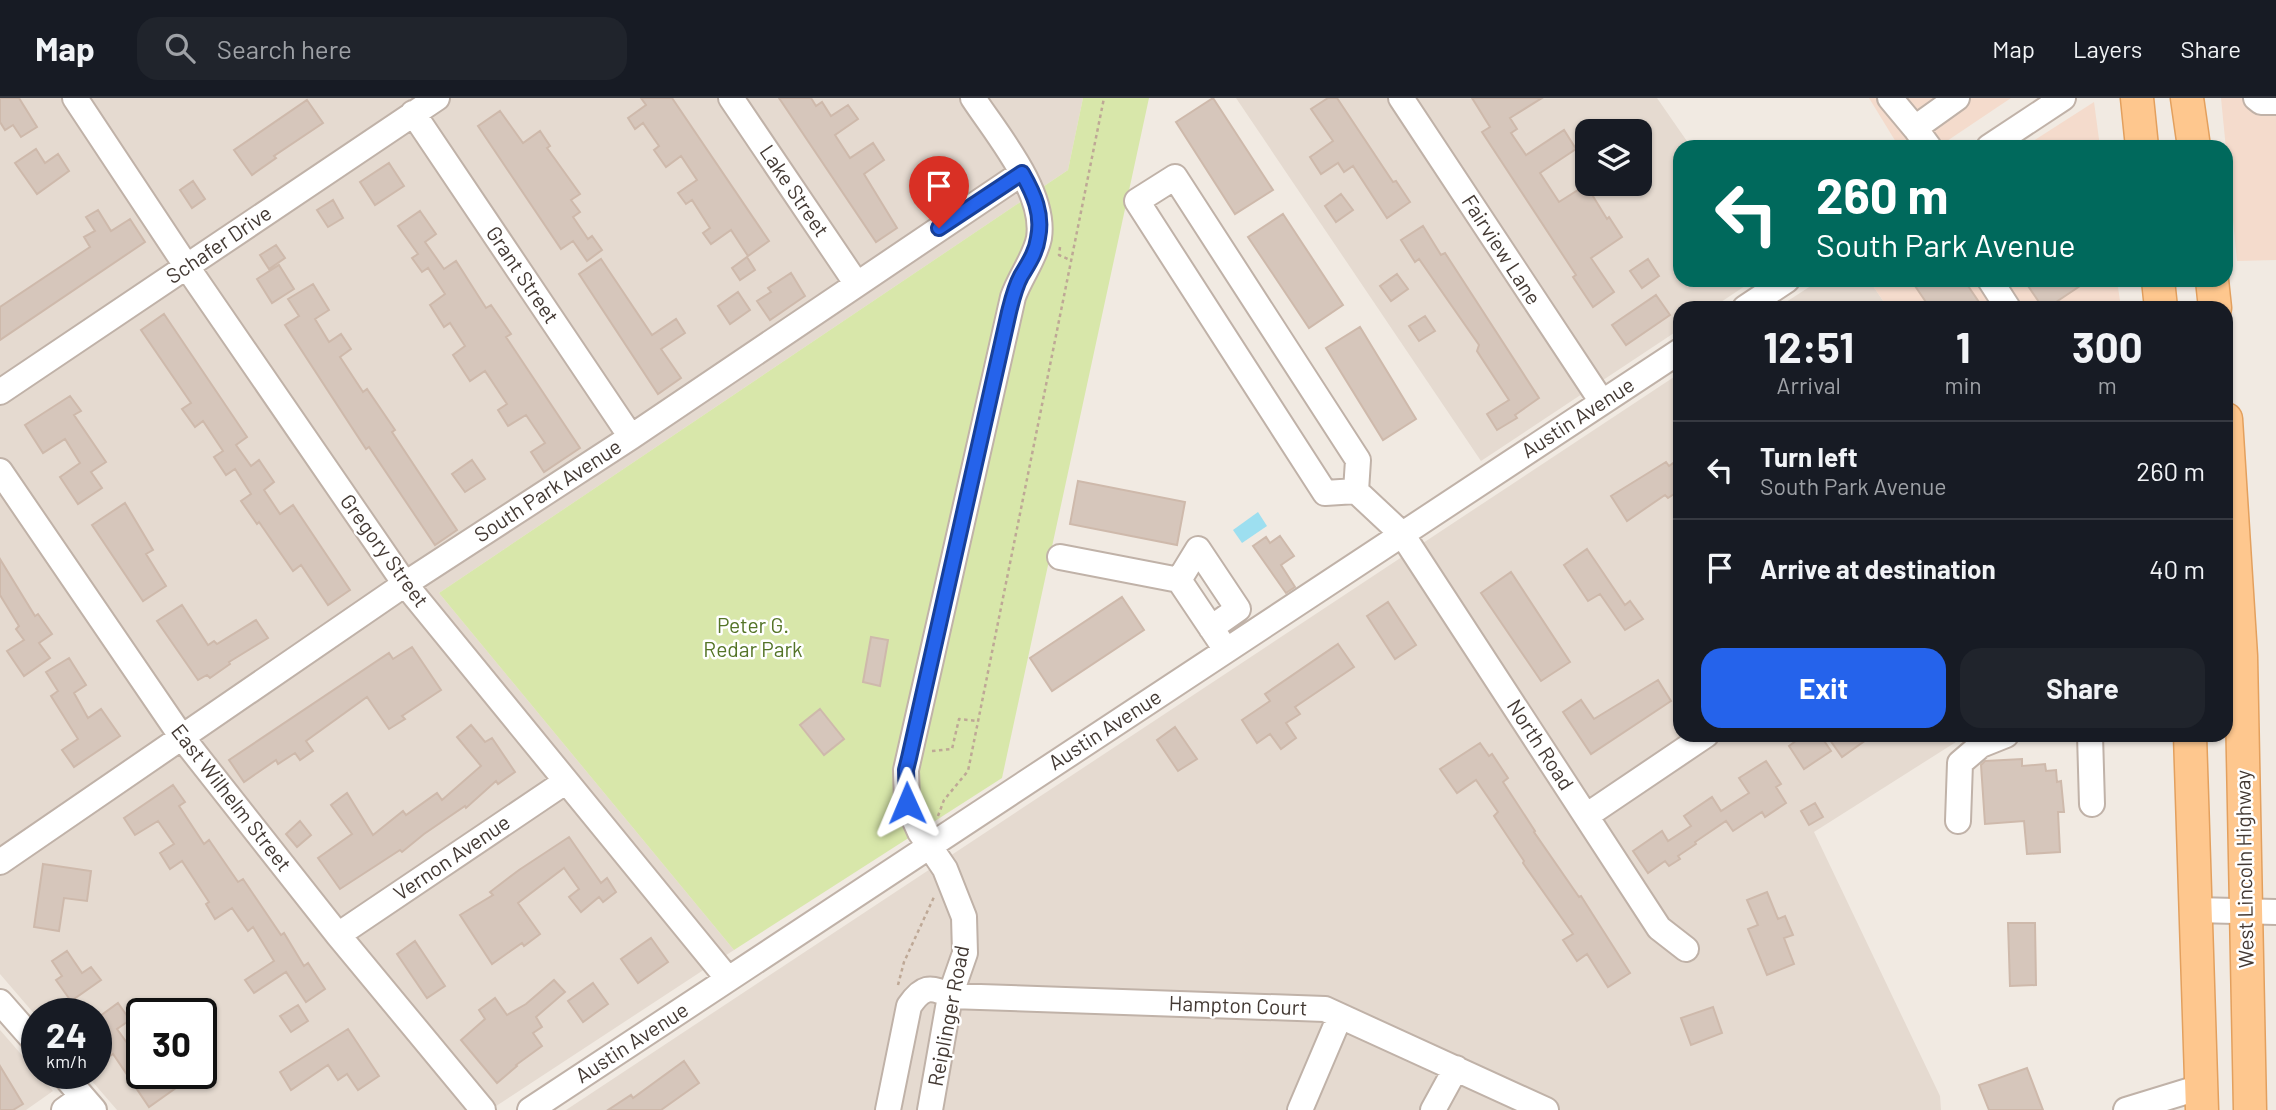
<!DOCTYPE html>
<style>
:root{--surface:#171b24;--page:#20242c;--text:#f1f3f6;--muted:#9ea1a6;--line:#363941;--accent:#2563eb}
body{margin:0;font-family:Barlow,sans-serif;background:var(--page);color:var(--text);height:100vh;display:flex;flex-direction:column;font-size:26px;white-space:nowrap}
*{box-sizing:border-box;margin:0}
p{font-size:23px;color:var(--muted)}
.icon{flex:none;width:38px;height:38px;fill:none;stroke:currentColor;stroke-width:2;stroke-linecap:round;stroke-linejoin:round}
.map{position:relative;flex:1;overflow:hidden}
.sheet{position:absolute;left:1673px;top:203px;width:560px;height:441px;display:flex;flex-direction:column;background:var(--surface);border-radius:21px;box-shadow:0 2px 5px #0004}
.sheet>*{flex:none}
.guide{position:absolute;left:1673px;top:42px;width:560px;height:147px;border-radius:21px;box-shadow:0 2px 5px #0004;background:#00695c;color:#fff;overflow:hidden}
.controls{position:absolute;left:1575px;top:21px;display:grid;gap:14px}
.controls a{display:grid;place-items:center;width:77px;height:77px;border-radius:14px;background:var(--surface);box-shadow:0 2px 5px #0004;font-size:35px}
.speed{position:absolute;left:21px;top:900px;display:flex;gap:14px;font-size:35px;font-weight:700;text-align:center}
.speed>*{display:grid;place-content:center;width:91px;height:91px;border-radius:50%;background:var(--surface);box-shadow:0 2px 5px #0004;line-height:1}
.speed small{font-size:18px;font-weight:400}
.speed .limit{border:4px solid #111;border-radius:10px;background:#fff;color:#111}
.pin{position:absolute;display:grid;place-items:center;width:60px;height:60px;color:#fff;margin:-72px -30px;border-radius:50% 50% 50% 0;rotate:-45deg;box-shadow:0 0 7px #0007}
.pin .icon{rotate:45deg}
.me{position:absolute;width:77px;margin:-38px;rotate:359deg;stroke-linejoin:round;filter:drop-shadow(0 0 5px #0008)}
.turn{display:flex;align-items:center;gap:24px;height:147px;padding:0 28px;font-size:32px}
.turn .icon{width:91px;height:91px;stroke-width:2.5}
.turn b{display:block;font-size:49px;line-height:60px}
.eta{display:flex;justify-content:space-evenly;align-items:center;height:119px;text-align:center}
.eta b{font-size:42px;font-weight:700;line-height:49px}
.button{display:flex;gap:14px;margin-top:auto;padding:14px 28px}
.button a{flex:1;height:80px;border-radius:21px;background:var(--accent);color:#fff;font-size:28px;font-weight:700;line-height:80px;text-align:center}
.button a+a{background:var(--page);color:var(--text)}
ul{padding:0;list-style:none}
li{display:flex;align-items:center;gap:21px;height:98px;padding:0 28px;border-top:2px solid var(--line)}
li div{flex:1}
li b{display:block;font-size:26px}
li em{font-style:normal}
header{display:flex;align-items:center;gap:42px;box-sizing:border-box;height:98px;padding:0 35px;background:var(--surface);border-bottom:2px solid var(--line)}
header strong{font-size:33px}
nav{display:flex;gap:38px;margin-inline-start:auto;font-size:24px}
.search{width:490px;height:63px;background:var(--page);display:flex;align-items:center;gap:18px;box-sizing:border-box;padding:0 24px;border-radius:21px;color:var(--muted);font-size:26px}
.map>svg:first-child{display:block}
</style>
<header>
<strong>Map</strong>
<div class="search"><svg class="icon" aria-label="search" viewBox="0 0 24 24"><circle cx="10" cy="10" r="6"/><path d="M15 15l6 6"/></svg>Search here</div>
<nav><a>Map</a><a>Layers</a><a>Share</a></nav>
</header>
<div class="map">
<svg width="2276" height="1012" viewBox="0 0 2276 1012">
<rect width="100%" height="100%" fill="#f1eae2"/>
<!-- residential -->
<path fill="#e5dad0" fill-rule="evenodd" d="M0,0H1083L1068,72L439,495L734,852L490,1012H117L85,975H96V915H37V919L0,876ZM142,915H201V975H142Z
M1236,0H1657L1691,49H1680V182H1754L1712,210H1680V231L1481,363ZM1587,33H1640V86H1587Z
M1820,182H1869L1888,210H1777Z
M1680,275V637H1967L1814,734L1940,998L1941,1012H566Z
M0,932L53,993L26,1012H0Z"/>
<!-- commercial -->
<path fill="#f4dbcc" d="M1869,0H2011L1938,49H1899Z
M2221,0H2276V162L2237,163Z
M2094,4L2100,49H2024Z
M1869,182H2117L2121,210H1888Z"/>
<!-- green -->
<path fill="#d8e7aa" d="M1083,0H1149L1002,680L734,852L439,495L1068,72Z"/>
<!-- water -->
<path fill="#9ddff0" d="M1258,414L1267,428L1242,445L1233,432Z"/>
<!-- building -->
<path fill="#d6c6bb" stroke="#ceb9ab" stroke-width="2" d="M0,0H19L37,29L21,39L13,27L5,32L0,24Z
M641,0H672L769,143L748,158L731,132L711,146L703,135L710,130L692,102L686,106L678,95L697,82L681,58L666,69L654,52L659,48L643,25L635,31L628,20L646,7Z
M779,0H811L816,8L822,4L831,18L848,7L858,21L835,37L850,60L873,45L884,62L864,76L897,130L876,144Z
M1213,0L1273,92L1235,116L1176,24Z
M1328,0H1337L1393,84L1396,83L1410,104L1387,120L1353,68L1344,74L1338,65L1321,76L1310,59L1333,43L1311,11Z
M1472,0H1542L1510,20L1517,31L1511,35L1526,57L1564,32L1576,51L1540,75L1559,104L1586,87L1607,121L1609,119L1622,139L1591,160L1614,194L1593,209L1573,179L1576,177L1482,34L1490,29Z
M307,2L323,25L274,58L276,60L252,77L234,52Z
M500,13L523,45L540,33L550,48L547,50L580,96L571,102L580,114L573,119L588,141L592,138L602,152L587,163L573,143L561,151L478,28Z
M36,51L45,65L58,56L69,73L37,96L15,65Z
M389,65L404,88L375,107L360,84Z
M193,83L205,101L192,110L180,92Z
M1341,96L1353,112L1336,124L1325,108Z
M333,102L343,120L328,129L317,112Z
M98,112L111,133L130,121L145,144L0,242V209L90,149L84,139L95,133L86,119Z
M420,113L436,136L425,144L444,171L456,163L486,210L491,207L511,236L506,239L580,350L544,374L531,354L545,345L526,317L508,328L498,312L507,306L485,273L470,283L453,257L465,248L450,225L444,229L430,207L445,196L428,170L422,174L412,160L418,156L398,128Z
M1283,116L1343,207L1309,230L1248,139Z
M1423,128L1441,157L1445,155L1539,300L1515,317L1517,320L1497,332L1487,316L1509,302L1477,253L1479,247L1419,161L1415,164L1401,142Z
M276,147L285,160L269,171L260,157Z
M747,159L755,172L740,182L732,170Z
M601,161L652,237L676,221L685,235L661,251L681,280L658,296L579,176Z
M1648,161L1659,178L1642,190L1630,173Z
M279,167L294,191L272,205L257,181Z
M791,175L805,198L770,222L757,203L771,194L768,190Z
M1397,176L1408,191L1391,203L1380,188Z
M1911,182H1964L1983,210H1930Z
M2024,182H2089L2047,210H2043Z
M313,186L329,212L315,221L329,244L341,236L351,251L340,259L363,294L367,291L395,332L392,334L457,432L435,447L369,349L366,351L285,227L299,218L288,201Z
M738,194L750,212L730,226L718,208Z
M1656,197L1670,217L1626,247L1612,227Z
M164,216L247,339L236,347L251,368L259,362L274,384L264,392L280,416L293,407L350,492L328,507L301,467L293,473L259,424L257,426L241,403L251,396L235,371L226,377L214,359L223,353L203,323L195,329L182,311L191,305L141,232Z
M1425,218L1435,233L1419,243L1409,228Z
M1360,229L1416,321L1383,342L1326,250Z
M70,298L81,313L74,317L106,364L91,374L102,390L78,406L60,379L80,365L65,341L43,355L25,327Z
M1680,360V392L1668,400L1665,397L1627,423L1611,398L1666,364L1669,368Z
M472,362L485,381L465,394L452,376Z
M1078,383L1185,404L1177,447L1070,426Z
M125,405L153,452L146,456L166,488L143,503L92,427Z
M1280,438L1294,458L1281,467L1295,489L1286,495L1253,448L1266,439L1270,445Z
M1587,451L1625,507L1630,503L1643,521L1625,532L1600,496L1588,503L1564,467Z
M0,461L35,518L38,516L52,536L39,545L50,560L24,578L7,553L24,542L16,531L19,528L0,497Z
M1511,474L1570,564L1541,583L1481,495Z
M1122,499L1144,532L1052,593L1030,560Z
M1388,504L1416,547L1395,561L1367,518Z
M182,507L208,547L214,543L217,546L256,522L268,540L229,564L230,566L210,580L207,577L198,582L157,523Z
M871,539L888,542L880,588L863,584Z
M1338,546L1354,569L1295,609L1300,616L1286,625L1296,640L1281,651L1270,636L1257,645L1242,622L1270,603L1265,596Z
M412,549L441,592L402,618L405,621L389,631L367,599L306,643L313,653L300,662L295,655L278,666L276,662L244,684L229,662L389,555L393,561Z
M69,560L86,587L74,595L88,620L101,611L120,638L74,669L62,652L78,641L51,598L58,593L46,574Z
M1658,582L1671,603L1591,656L1563,614L1581,602L1594,621Z
M820,611L844,641L824,657L800,627Z
M471,627L485,644L492,640L515,674L498,686L496,683L466,710L465,708L424,736L402,754L400,752L340,791L318,760L352,736L331,707L347,695L373,737L403,713L406,717L437,695L442,702L481,668L457,639Z
M1175,629L1197,661L1178,673L1157,642Z
M1804,637H1820L1831,653L1804,671L1789,648Z
M1838,637H1873L1842,659L1830,642Z
M1480,645L1489,658L1492,656L1508,680L1503,684L1535,733L1534,734L1579,799L1581,798L1630,875L1608,889L1587,856L1577,863L1563,842L1573,836L1523,765L1524,763L1494,718L1498,714L1476,682L1457,695L1440,671Z
M2022,661V668L2045,666L2046,673L2056,672L2057,684L2061,683L2064,714H2058L2060,754L2027,756L2024,723L1985,726L1981,667L1985,663Z
M1766,663L1781,686L1776,689L1786,705L1765,719L1762,714L1733,733L1726,723L1695,744L1696,746L1678,758L1680,761L1669,768L1665,763L1648,775L1633,753L1662,733L1668,743L1691,728L1684,718L1712,699L1721,713L1749,695L1739,680Z
M173,687L185,704L179,708L204,746L209,742L238,784L243,781L281,837L284,835L304,868L308,865L325,891L306,904L286,874L254,895L245,882L274,863L253,829L248,833L232,810L215,821L206,806L209,804L182,763L170,771L160,755L174,746L158,723L135,737L124,720Z
M1815,705L1823,719L1809,727L1801,713Z
M300,723L311,737L297,749L286,736Z
M569,739L601,785L607,780L616,794L603,804L599,799L581,814L569,799L579,791L564,770L518,805L540,836L524,848L522,845L492,866L460,817L493,797L490,794L519,772Z
M43,766L91,773L87,803L64,800L59,833L34,829Z
M1767,794L1778,821L1785,818L1793,837L1784,840L1794,866L1767,877L1748,831L1758,827L1747,802Z
M2008,825H2035L2036,887L2010,888Z
M651,840L668,864L638,885L621,861Z
M415,843L445,888L427,900L397,856Z
M67,853L82,875L91,869L101,882L71,903L56,882L62,878L52,863Z
M554,882L565,894L536,919L542,929L533,935L542,948L516,967L517,968L497,985L461,942L485,921L479,912L495,900L507,917L526,906Z
M593,885L608,906L583,924L568,903Z
M118,905L130,922L117,931L135,956L142,951V975H152L157,981L166,975H197L149,1009L113,956L110,958L96,938V921Z
M298,907L308,923L291,934L280,918Z
M1713,909L1722,935L1691,947L1681,920Z
M348,931L379,978L358,992L347,976L338,982L328,967L291,992L280,974Z
M684,963L699,985L661,1012H608L631,997L633,1000Z
M0,968L23,1006L13,1012H0Z
M2027,970L2043,1012H1989L1979,987Z"/>
<g fill="none" stroke-linecap="round" stroke-linejoin="round">
<defs>
<path id="minor" d="M75,0L187,169L405,486L728,881
M731,0L856,185
M1401,0L1602,304
M1890,0L1915,30
M2256,0L2261,4H2276
M413,15L631,339
M1929,49L1915,30L1957,0
M1989,49L2063,0
M1990,182L2008,210
M1745,210L1787,182
M0,294L437,0
M0,373L181,638L338,837L483,1012
M1356,393L1358,362L1175,79L1137,103L1325,395L1356,393L1402,436L1659,830L1686,851
M1060,459L1179,482L1226,552
M1179,482L1198,451L1238,511L1211,530
M2090,637L2092,706
M1586,718L1706,637
M1958,723L1960,665L1981,647L2006,637
M0,764L405,486L631,339L1022,75
M2195,812L2276,814
M338,837L565,684
M0,904L37,946
M62,975L94,1012
M64,1012L82,999
M530,1012L1680,253
M888,1012L909,908C922,889 930,887 950,898L1325,911L1546,1012
M930,1012L950,898L965,855L964,819L945,771L920,734L907,705L906,672L1013,199C1020,179 1035,160 1039,140C1046,94 998,38 973,0
M1300,1012L1340,918
M1433,1012L1456,970
M2126,1012L2201,989"/>
<path id="major" d="M2137,0L2142,49
M2187,0L2194,49
M2158,182L2161,210
M2212,182L2215,210
M2226,321L2241,558L2250,1012
M2190,637L2202,1012"/>
</defs>
<!-- minor casing -->
<use href="#minor" stroke="#c0b2a8" stroke-width="28"/>
<!-- major casing -->
<use href="#major" stroke="#e3a05e" stroke-width="35"/>
<!-- path -->
<path stroke="#bea896" stroke-width="2.5" stroke-dasharray="3.5 3.5" stroke-linecap="butt" d="M1060,149L1059,157L1072,163
M932,653L952,651L959,621L978,623
M938,718L944,702L968,673L1104,0
M898,887L904,864L934,799"/>
<!-- minor -->
<use href="#minor" stroke="#fff" stroke-width="24"/>
<!-- major -->
<use href="#major" stroke="#fec78e" stroke-width="32"/>
</g>
<g fill="none" stroke-linecap="round" stroke-linejoin="round">
<defs>
<path id="route" d="M907,705L906,672L909,660C943,511 976,362 1009,214C1012,202 1015,189 1021,178C1028,166 1036,155 1038,140C1043,116 1034,96 1022,75L939,130"/>
</defs>
<!-- route casing -->
<use href="#route" stroke="#184099" stroke-width="18"/>
<!-- route -->
<use href="#route" stroke="#2563eb" stroke-width="12"/>
</g>
<g text-anchor="middle" stroke-width="5" stroke-linejoin="round" paint-order="stroke">
<!-- street labels -->
<g font-size="21" fill="#433933" stroke="#fff">
<text transform="translate(794 93) rotate(56)" y="7">Lake Street</text>
<text transform="translate(219 147) rotate(-34)" y="7">Schafer Drive</text>
<text transform="translate(1501 152) rotate(57)" y="7">Fairview Lane</text>
<text transform="translate(522 177) rotate(56)" y="7">Grant Street</text>
<text transform="translate(1578 320) rotate(-33)" y="7">Austin Avenue</text>
<text transform="translate(548 393) rotate(-33)" y="7">South Park Avenue</text>
<text transform="translate(384 453) rotate(54)" y="7">Gregory Street</text>
<text transform="translate(1105 632) rotate(-33)" y="7">Austin Avenue</text>
<text transform="translate(1540 647) rotate(57)" y="7">North Road</text>
<text transform="translate(231 700) rotate(52)" y="7">East Wilhelm Street</text>
<text transform="translate(452 760) rotate(-34)" y="7">Vernon Avenue</text>
<text transform="translate(2245 771) rotate(-91)" y="7">West Lincoln Highway</text>
<text transform="translate(1238 908) rotate(2)" y="7">Hampton Court</text>
<text transform="translate(949 918) rotate(-79)" y="7">Reiplinger Road</text>
<text transform="translate(632 945) rotate(-33)" y="7">Austin Avenue</text>
</g>
<!-- park labels -->
<g font-size="21" fill="#547427" stroke="#fff">
<text x="753" y="535">Peter G.<tspan x="753" dy="24">Redar Park</tspan></text>
</g>
</g>
</svg>
<div class="controls">
<a><svg class="icon" aria-label="layers" viewBox="0 0 24 24"><path d="M12 4l9 5-9 5-9-5zM3 14l9 5 9-5"/></svg></a>
</div>
<div class="speed"><div>24<small>km/h</small></div><div class="limit">30</div></div>
<div class="pin" style="left:939px;top:130px;background:#d93025"><svg class="icon" aria-label="arrive" viewBox="0 0 24 24"><path d="M6 21V4h12l-3 4 3 4H6"/></svg></div>
<svg class="me" style="left:907px;top:705px" viewBox="-20 -20 40 40"><path d="M0-17L14 15 0 8-14 15z" fill="#2563eb" stroke="#fff" stroke-width="4"/></svg>
<div class="guide">
<div class="turn"><svg class="icon" aria-label="left" viewBox="0 0 24 24"><path d="M17 20v-9H6M10 6l-5 5 5 5"/></svg><div><b>260 m</b>South Park Avenue</div></div>
</div>
<section class="sheet">
<div class="eta">
<div><b>12:51</b><p>Arrival</p></div>
<div><b>1</b><p>min</p></div>
<div><b>300</b><p>m</p></div>
</div>
<ul>
<li><svg class="icon" aria-label="left" viewBox="0 0 24 24"><path d="M17 20v-9H6M10 6l-5 5 5 5"/></svg><div><b>Turn left</b><p>South Park Avenue</p></div><em>260 m</em></li>
<li><svg class="icon" aria-label="arrive" viewBox="0 0 24 24"><path d="M6 21V4h12l-3 4 3 4H6"/></svg><div><b>Arrive at destination</b></div><em>40 m</em></li>
</ul>
<div class="button"><a>Exit</a><a>Share</a></div>
</section>
</div>
